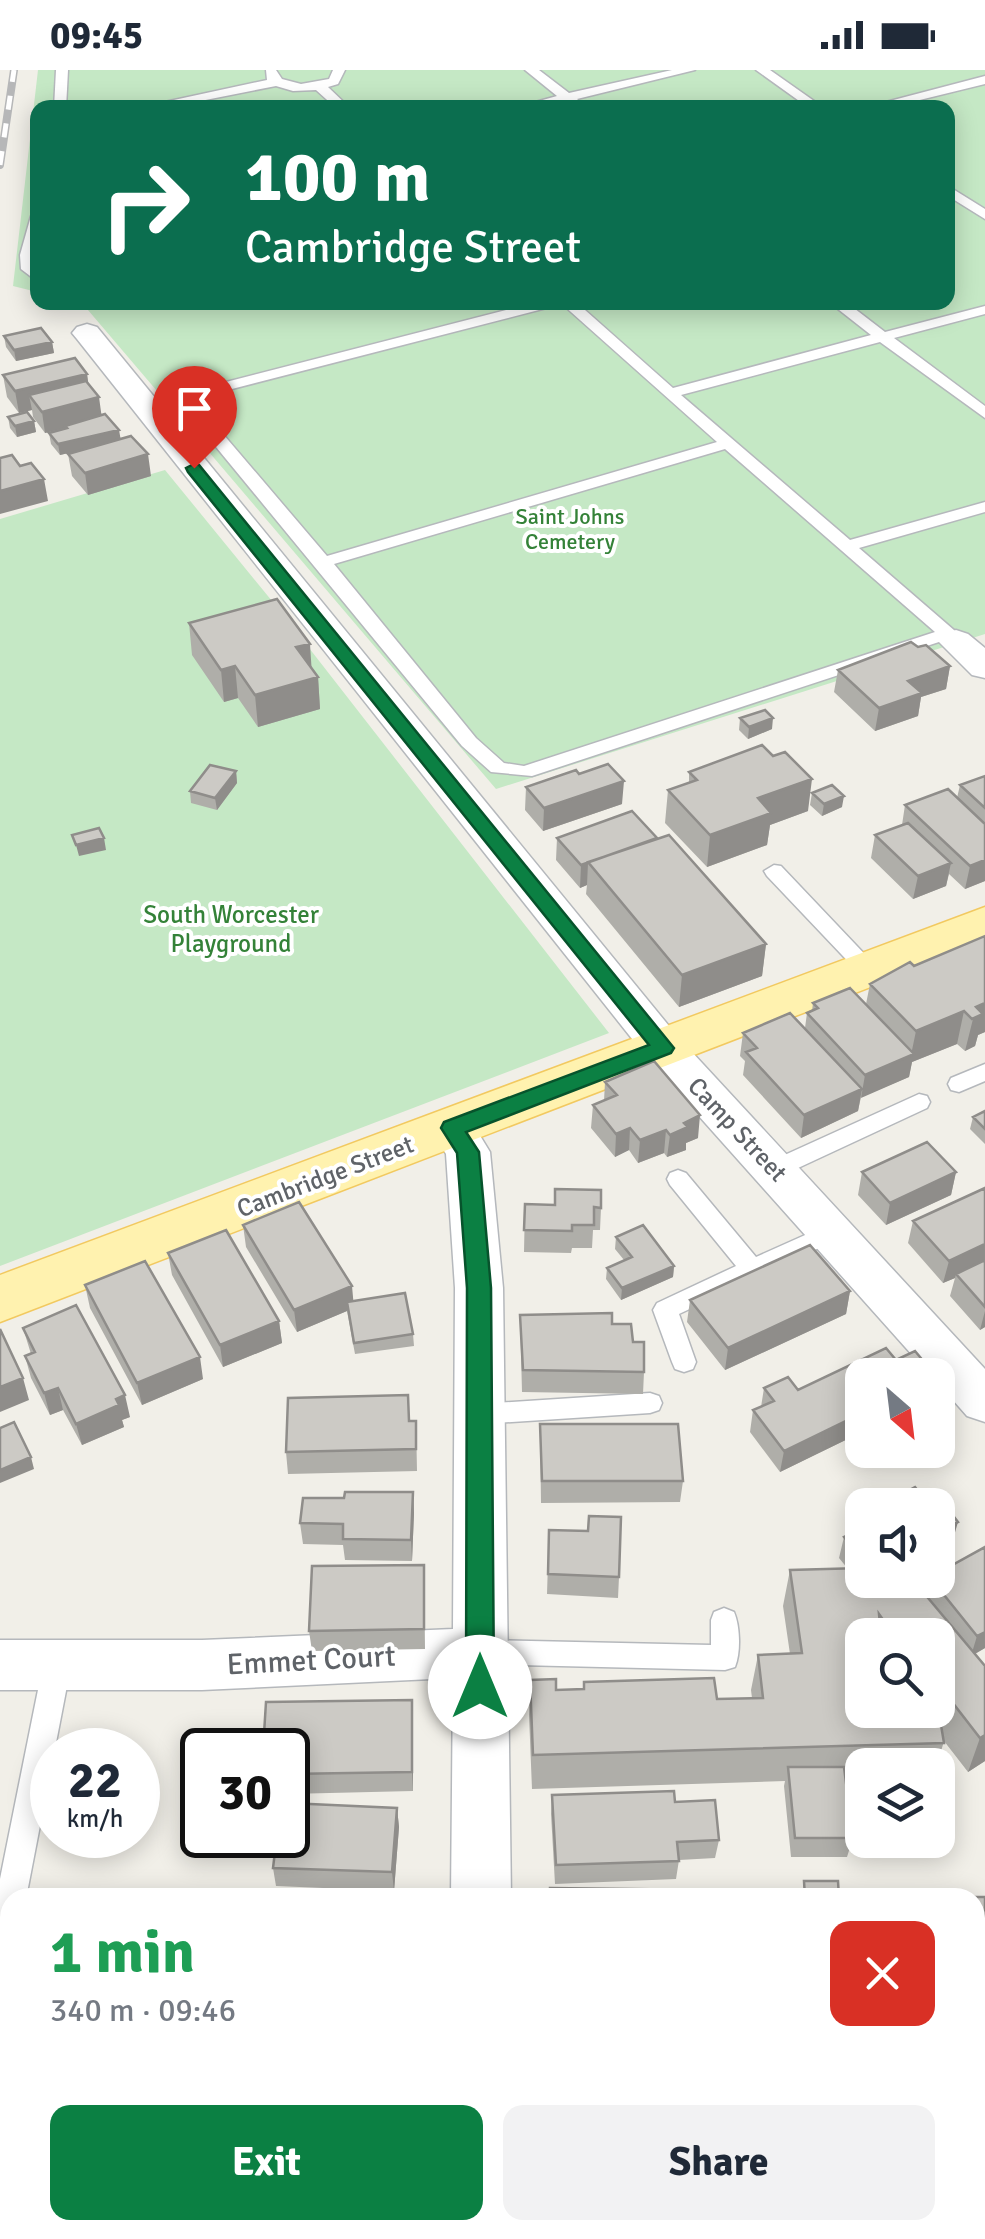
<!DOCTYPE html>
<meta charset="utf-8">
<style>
:root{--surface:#fff;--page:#f2f2f3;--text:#1f2937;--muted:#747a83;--accent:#0b8043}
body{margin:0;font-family:Signika,sans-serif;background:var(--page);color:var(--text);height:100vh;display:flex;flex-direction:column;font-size:38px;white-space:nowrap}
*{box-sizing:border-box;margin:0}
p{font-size:32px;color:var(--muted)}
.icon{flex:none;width:55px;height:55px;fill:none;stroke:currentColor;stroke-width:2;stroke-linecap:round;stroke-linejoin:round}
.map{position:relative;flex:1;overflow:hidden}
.sheet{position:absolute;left:0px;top:1818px;width:985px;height:352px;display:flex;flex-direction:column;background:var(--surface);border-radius:30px 30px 0 0;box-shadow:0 5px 25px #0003}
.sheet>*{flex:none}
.banner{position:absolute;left:30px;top:30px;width:925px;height:210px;border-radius:20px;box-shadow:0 5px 25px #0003;background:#0b6e4f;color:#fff;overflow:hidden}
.needle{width:65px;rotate:152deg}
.tools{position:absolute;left:845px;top:1288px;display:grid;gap:20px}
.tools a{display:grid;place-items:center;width:110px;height:110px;border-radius:20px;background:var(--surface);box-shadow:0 5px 25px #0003;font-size:50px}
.speed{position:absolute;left:30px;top:1658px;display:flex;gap:20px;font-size:50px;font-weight:700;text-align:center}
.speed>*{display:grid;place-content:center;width:130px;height:130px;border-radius:50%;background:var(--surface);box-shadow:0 5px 25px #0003;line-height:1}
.speed small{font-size:25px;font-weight:400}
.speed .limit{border:5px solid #111;border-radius:15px;background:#fff;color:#111}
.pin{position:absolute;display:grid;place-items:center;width:85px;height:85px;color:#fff;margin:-102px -42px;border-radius:50% 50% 50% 0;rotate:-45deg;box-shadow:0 0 10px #0007}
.pin .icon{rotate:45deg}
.me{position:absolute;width:110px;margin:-55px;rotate:0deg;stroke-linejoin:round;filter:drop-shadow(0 0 8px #0008)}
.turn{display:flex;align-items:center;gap:35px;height:210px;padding:0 50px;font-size:45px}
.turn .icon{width:130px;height:130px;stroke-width:2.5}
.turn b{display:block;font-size:70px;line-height:85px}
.round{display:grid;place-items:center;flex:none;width:105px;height:105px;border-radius:20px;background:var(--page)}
.headline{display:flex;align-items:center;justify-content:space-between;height:170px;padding:0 50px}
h1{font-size:60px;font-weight:800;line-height:75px;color:#1e9e55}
.primary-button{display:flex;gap:20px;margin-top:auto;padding:20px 50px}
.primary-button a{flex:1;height:115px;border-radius:20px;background:var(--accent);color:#fff;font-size:40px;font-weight:800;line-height:115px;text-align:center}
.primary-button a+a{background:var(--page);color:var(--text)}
.status{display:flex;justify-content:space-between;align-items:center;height:70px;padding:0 50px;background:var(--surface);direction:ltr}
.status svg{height:28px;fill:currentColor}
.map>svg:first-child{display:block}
</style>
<div class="status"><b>09:45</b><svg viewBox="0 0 49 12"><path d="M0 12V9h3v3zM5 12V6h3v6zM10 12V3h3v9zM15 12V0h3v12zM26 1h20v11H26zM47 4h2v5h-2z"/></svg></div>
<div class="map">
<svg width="985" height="2169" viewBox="0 0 985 2169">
<rect width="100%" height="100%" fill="#f1efe8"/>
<!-- green -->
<path fill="#c5e8c5" d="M38,0H985V564L496,719L82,233L948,232V38H38L37,222L13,216Z
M165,400L281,542L609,963L0,1196V449Z"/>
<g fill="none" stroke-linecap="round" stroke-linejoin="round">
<defs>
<path id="lane" d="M56,0H68L66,38H54Z
M266,0H276L282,9L301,14L329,9L333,0H345L338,14L328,17L350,38H336L316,20L293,21L276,16L165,38H137L267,10Z
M525,0H539L569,23L672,0H695L577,29L587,38H573L565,31L538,38H514L557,26Z
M756,0H770L824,38H809Z
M985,6V14L887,38H863Z
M948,116L985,139V149L948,126Z
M38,142L34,185L38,212L21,199L20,185L31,146Z
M537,232H576L673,318L871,265L829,232H846L885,262L985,236V244L894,268L985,336V348L880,272L681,325L850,470L985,432V442L859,478L962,567V575L956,576L945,570L532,706L491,702L462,676L184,338L195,320ZM562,234L717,372L327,486L200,337L205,326ZM725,379L935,562L524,696L504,693L476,668L334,494Z
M774,795L781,796L874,894L877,899L874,904H860L767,806L764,801Z
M985,994V1011L959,1022L951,1020L948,1014L951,1008Z
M919,1024L927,1026L930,1032L927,1038L783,1105H767L764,1099L767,1093Z
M678,1100L686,1103L756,1187L832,1153L840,1156L844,1162L840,1168L679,1244L696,1292L693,1299L684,1302L675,1299L672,1292L653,1240L657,1233L736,1196L670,1115L667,1109L670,1103Z
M650,1323L659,1326L662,1333L659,1340L650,1343L479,1354L470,1351L467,1344L470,1337L479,1334Z
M724,1538L734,1542C740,1556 741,1582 735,1597L725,1600L480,1594L470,1591L466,1582L470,1573L480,1570L711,1575V1550L714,1542Z
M57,1583L67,1586L71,1595L26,1828H10V1893L0,1897V1809L43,1595L47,1586Z"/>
<path id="street" d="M87,254L97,257L678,967L985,1299V1352L967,1346L938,1313V1305H930L648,989L77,269L72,263L77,257Z
M956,560L968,564L985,578V608L972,605L938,571L944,564Z
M452,1042L468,1046L490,1082L503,1218L511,1828H451L453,1608L202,1620H0V1570H202L453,1559L455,1218L446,1084L430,1058L436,1046Z
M975,2066L985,2069V2133L975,2130Z
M456,2160H522V2169H456Z"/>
<path id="primary" d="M985,837V873L0,1252V1205Z"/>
</defs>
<!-- lane casing -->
<use href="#lane" stroke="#b5b8bc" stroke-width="3"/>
<!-- street casing -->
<use href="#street" stroke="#b5b8bc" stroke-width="3"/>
<!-- primary casing -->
<use href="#primary" stroke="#f2c960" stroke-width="3"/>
<!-- lane -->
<use href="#lane" fill="#fff" fill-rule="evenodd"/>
<!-- street -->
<use href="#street" fill="#fff" fill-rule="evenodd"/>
<!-- primary -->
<use href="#primary" fill="#fff2af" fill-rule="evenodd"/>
<defs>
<path id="rail" d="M0,95L14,0"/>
</defs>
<!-- rail casing -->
<use href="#rail" stroke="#b6b7b8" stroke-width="8"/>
<!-- rail -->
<use href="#rail" stroke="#fff" stroke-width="5" stroke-dasharray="14" stroke-linecap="butt"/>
</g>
<!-- wall -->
<path fill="#afaea9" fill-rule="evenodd" d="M4,266L52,272L54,283L16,291L6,277Z
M87,304L88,314L102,345L151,406L88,425L72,406L68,384L89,378L60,385L51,374L49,363L65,358L45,363L33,347L32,340L19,343L7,327L3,305Z
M8,347L34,351L36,362L17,367L10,358Z
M189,553L312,598L318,607L320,639L258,657L238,628L224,632L192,585Z
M918,577L950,596L946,619L921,627L918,646L875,661L834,622L838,600Z
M740,648L772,659L748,669L739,660Z
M773,686L808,741L770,755L767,775L707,797L665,753L668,720L689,713V702Z
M236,701L237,713L217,740L191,733L190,721Z
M579,704L622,734L543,761L525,740L526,717Z
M985,706V811L965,819L949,804L946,816L913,829L871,788L875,765L902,755L905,735L957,728L960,715Z
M812,723L842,737L822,746L810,735Z
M557,768H657L766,874L762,906L679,937L586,824L587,815L580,818L556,790Z
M985,866V962L978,965L975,976L965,981L957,974L912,992L909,1007L861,1027L858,1041L801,1068L743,1005L745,991L740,986L743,963L805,958L807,943L812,941L813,933L866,934L870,914Z
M605,1012L698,1068L686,1073V1080L667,1087L664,1083L638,1093L629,1080L615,1087L591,1058L593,1035L604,1031Z
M985,1041V1074L970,1059L973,1047Z
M862,1102H956L951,1125L886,1155L858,1125Z
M985,1118V1257L980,1260L950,1226L955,1208L943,1213L908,1173L913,1151Z
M525,1134L601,1138L600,1160H593L592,1178H572L571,1183L524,1182Z
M243,1155L353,1231L413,1264L414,1276L355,1284L347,1241L297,1262L246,1177Z
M616,1167L674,1196L673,1207L621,1230L606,1209L607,1198L624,1190L615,1179Z
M168,1183L279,1251L282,1273L223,1297L172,1205Z
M85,1215L203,1309L142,1335L90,1238Z
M850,1221L846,1244L725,1300L687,1252L690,1230Z
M520,1245L612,1254L644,1302L643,1324L522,1322Z
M23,1258L130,1347L122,1350L124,1357L82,1375L63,1340L50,1345L31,1308L25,1286L31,1284Z
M862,1305V1362L780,1402L750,1362L753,1340L761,1337L764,1318L798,1320Z
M410,1351H416L417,1401L288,1404L286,1382Z
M540,1354L683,1411L680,1432L541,1433Z
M413,1422L414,1443L412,1491L345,1490L343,1475L303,1474L300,1453L344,1428Z
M862,1458V1510L925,1524L929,1510H938L985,1477V1578L975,1584L985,1596V1691L968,1702L944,1671L937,1695H862V1709L846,1710L853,1768L847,1787H791L784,1716L785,1711L532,1719L529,1645L530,1610L556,1620L717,1629L752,1628L751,1620L758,1585L790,1584L783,1536L790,1500L848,1499L839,1488L844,1467ZM862,1565H938L862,1640Z
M549,1460L619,1507L618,1528L547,1524Z
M424,1495L425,1579L312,1581L309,1561Z
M413,1650V1721L288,1724V1680Z
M552,1725L675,1732L719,1770L715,1788L679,1790L676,1809L555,1814L551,1744Z
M397,1738L399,1757L394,1821L276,1816L273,1798Z
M975,1827H985V1869L976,1870Z
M985,1903V1941L981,1912Z
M975,1969L979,1989L985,1990V2029L981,2037L975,2036Z"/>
<!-- shaded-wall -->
<path fill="#8f8d8a" d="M52,272L54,283L16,291L14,280Z
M87,304L90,325H29L32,340L19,343L15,321Z
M99,327L102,349L65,356V358L45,363L42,342Z
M34,351L36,362L17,367L15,356Z
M119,360L121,371L60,385L58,374Z
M148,384L151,406L88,425L85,403Z
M44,409L48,431L0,444V421Z
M310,574L312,605L296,577Z
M235,596L238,628L224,632L221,600Z
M950,596L946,619L921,627L918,646L875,661L879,638L908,611Z
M318,607L320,639L258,657L255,625Z
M773,648L772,659L748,669L749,657Z
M236,701L237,713L217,740L215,728Z
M812,709L808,741L770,755L767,775L707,797L710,765L758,728Z
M624,711L622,734L543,761L544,738Z
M844,726L842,737L822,746L824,734Z
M104,768L106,780L79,786L76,775Z
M985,790V811L965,819L970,796Z
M588,793L587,815L580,818L581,795Z
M951,793L946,816L913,829L918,806Z
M766,874L762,906L679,937L682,905Z
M985,933V962L978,965L975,976L965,981L976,937Z
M964,941L957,974L912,992L909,1007L861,1028L865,1005L911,985L916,961Z
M862,1019L858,1041L801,1068L804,1045Z
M700,1045L698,1068L686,1073V1080L667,1087L670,1065L684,1053Z
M630,1058L629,1080L615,1087L616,1064Z
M666,1060L664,1083L638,1093L640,1070Z
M956,1102L951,1125L886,1155L890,1133Z
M985,1174V1194L956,1204L955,1208L943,1213L949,1191Z
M674,1196L673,1207L621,1230L622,1218Z
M352,1216L354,1238L347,1232V1241L297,1262L294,1240Z
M850,1221L846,1244L725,1300L728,1278Z
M985,1241V1257L980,1260Z
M279,1251L282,1273L223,1297L220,1275Z
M200,1287L203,1309L142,1335L137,1313Z
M23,1308L29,1330L0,1342V1317Z
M58,1318L63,1340L50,1345L44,1323Z
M125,1325L130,1347L122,1350L124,1357L82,1375L76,1354L116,1329Z
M862,1343V1362L780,1402L784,1381Z
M31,1387L34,1399L0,1413V1400Z
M413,1422L414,1443L412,1491L411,1470Z
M958,1452L952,1473L938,1480V1462Z
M985,1562V1578L971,1586L977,1566Z
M412,1630L413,1650V1721L412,1702Z
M985,1665V1691L968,1702L980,1668Z
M397,1738L399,1757L394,1821L392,1802Z
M70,2160H82L81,2169H69Z"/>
<!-- building -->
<path fill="#cccac5" stroke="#8f8d8a" stroke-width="2.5" d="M41,258L52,272L14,280L4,266Z
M75,288L87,304L15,321L3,305Z
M86,311L99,327L42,342L29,325Z
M27,342L34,351L15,356L8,347Z
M105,344L119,360L58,374L49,363L67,358L65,356Z
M131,366L148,384L85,403L68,384Z
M12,385L20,396L31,393L44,409L0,421V388Z
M277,529L310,574L296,577L318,607L255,625L235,596L221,600L189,553Z
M911,572L918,577L926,575L950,596L908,611L922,623L879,638L838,600Z
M765,640L773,648L749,657L740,648Z
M762,675L773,686L785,682L812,709L758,728L771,743L710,765L668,720L697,710L689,702Z
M608,694L624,711L544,738L526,717L576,700L579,704Z
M210,695L236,701L215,728L190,721Z
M985,706V738L960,715Z
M832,715L844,726L824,734L812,723Z
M948,719L985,754V790L970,796L905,735Z
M632,741L657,768L581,795L557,768Z
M908,753L951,793L918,806L875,765Z
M99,758L104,768L76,775L72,765Z
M669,765L766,874L682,905L588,792Z
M985,866V933L976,937L983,944L972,949L964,941L916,961L870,914L910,892L914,896Z
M850,918L914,984L865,1005L807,943L818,938L813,933Z
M790,943L862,1019L804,1045L746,982L757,978L743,963Z
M654,991L700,1045L684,1053L688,1057L670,1065L666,1060L640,1070L630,1058L616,1064L593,1035L617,1025L605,1012Z
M985,1041V1059L973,1047Z
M927,1072L956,1102L890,1133L862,1102Z
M985,1118V1174L949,1191L913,1151Z
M555,1119L601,1120V1138L594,1137V1155H572V1161L524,1160L525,1134L555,1135Z
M299,1132L352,1216L294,1240L243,1155Z
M643,1155L674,1196L622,1218L607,1198L632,1187L616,1167Z
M226,1160L279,1251L220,1275L168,1183Z
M810,1175L850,1221L728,1278L690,1230Z
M985,1190V1237L956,1204Z
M145,1191L200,1287L137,1313L85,1215Z
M405,1223L413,1264L354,1273L347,1232Z
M76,1235L125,1325L116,1329L119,1335L76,1354L58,1318L44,1323L25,1286L35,1282L23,1258Z
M612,1243V1254H631L633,1272H644V1302L523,1300L520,1245Z
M0,1259L23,1308L0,1317Z
M886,1278L896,1290L915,1281L935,1305H862V1343L784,1381L753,1340L774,1331L764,1318L788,1307L798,1320Z
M408,1325L409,1351H416V1379L286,1382L288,1328Z
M14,1352L31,1387L0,1400V1358Z
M540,1354H678L683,1411H542Z
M915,1417L923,1427L935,1422L958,1452L938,1462V1435H895L891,1430Z
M345,1422H413L411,1470L343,1469V1454L300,1453L303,1428H344Z
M589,1446L621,1447L619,1507L548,1504L549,1460L588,1461Z
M862,1458V1491L844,1467Z
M985,1477V1562L977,1566L932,1510H938V1503Z
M424,1495V1559L309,1561L312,1496Z
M862,1498V1510H913L985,1596V1665L980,1668L942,1619L938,1622V1565H894L879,1544L881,1565H862V1640H938V1637L944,1673L533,1685L530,1610L556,1609V1620L584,1619V1612L714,1608L717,1629L763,1628L758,1585L802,1583L790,1500Z
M412,1630V1702L288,1704V1680H263L266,1632Z
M788,1697H844L853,1768H795Z
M674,1721L675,1732L715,1730L719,1770L677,1772L679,1791L556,1795L552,1725Z
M288,1733L397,1738L392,1802L273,1798L277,1765H288Z
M804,1811H838L839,1828H805Z
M550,1818L709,1820L710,1828H550Z
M975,1827H985V1860L980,1861Z
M975,1969H979V1989L985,1990V2020L975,2018Z
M10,2068V2160H70L69,2169H0V2069Z
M263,2160H370L369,2169H262Z
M870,2160H948L947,2169H869Z"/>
<!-- route -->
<path fill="#0b8043" stroke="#07532c" stroke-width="2.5" d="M194,394L199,395L674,978L671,983L466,1062L479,1082L491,1218L494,1617L490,1626L480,1630L470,1626L466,1617L467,1218L457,1083L441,1058L444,1052L649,975L188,402L186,398Z"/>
<g text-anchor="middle" stroke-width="8" stroke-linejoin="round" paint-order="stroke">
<!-- far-park labels -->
<g font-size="22" fill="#348238" stroke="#fff">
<text x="570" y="454">Saint Johns<tspan x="570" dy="25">Cemetery</tspan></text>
</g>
<!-- park labels -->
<g font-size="25" fill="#348238" stroke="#fff">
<text x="231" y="853">South Worcester<tspan x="231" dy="29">Playground</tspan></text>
</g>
<!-- street labels -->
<g font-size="25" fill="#5f6368" stroke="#fff">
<text transform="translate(738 1059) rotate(47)" y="9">Camp Street</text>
<text transform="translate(325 1106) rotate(-21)" y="9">Cambridge Street</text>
</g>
<!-- near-street labels -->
<g font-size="30" fill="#5f6368" stroke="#fff">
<text transform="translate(311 1590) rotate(-3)" y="10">Emmet Court</text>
</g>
</g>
</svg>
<div class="tools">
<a><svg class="needle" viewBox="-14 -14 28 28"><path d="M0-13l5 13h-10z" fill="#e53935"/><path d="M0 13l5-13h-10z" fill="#747a83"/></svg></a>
<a><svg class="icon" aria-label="sound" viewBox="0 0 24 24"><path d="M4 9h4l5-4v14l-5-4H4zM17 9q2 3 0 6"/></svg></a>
<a><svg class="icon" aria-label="search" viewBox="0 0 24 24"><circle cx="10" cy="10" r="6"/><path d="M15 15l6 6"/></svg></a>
<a><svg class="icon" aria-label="layers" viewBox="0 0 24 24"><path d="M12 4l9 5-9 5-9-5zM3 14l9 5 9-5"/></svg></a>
</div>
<div class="speed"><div>22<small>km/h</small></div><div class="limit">30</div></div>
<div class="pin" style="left:194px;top:398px;background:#d93025"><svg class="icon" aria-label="arrive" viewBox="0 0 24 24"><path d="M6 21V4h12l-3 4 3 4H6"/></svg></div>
<svg class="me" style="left:480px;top:1617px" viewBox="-20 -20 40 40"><circle r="19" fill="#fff"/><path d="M0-13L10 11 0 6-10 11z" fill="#0b8043"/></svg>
<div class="banner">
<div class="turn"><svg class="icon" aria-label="right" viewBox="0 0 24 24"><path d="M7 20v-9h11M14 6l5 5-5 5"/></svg><div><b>100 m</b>Cambridge Street</div></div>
</div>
<section class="sheet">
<div class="headline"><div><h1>1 min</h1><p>340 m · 09:46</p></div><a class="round" style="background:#d93025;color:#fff"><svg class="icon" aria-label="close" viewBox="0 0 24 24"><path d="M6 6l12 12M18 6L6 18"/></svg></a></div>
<div class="primary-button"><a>Exit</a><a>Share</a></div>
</section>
</div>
